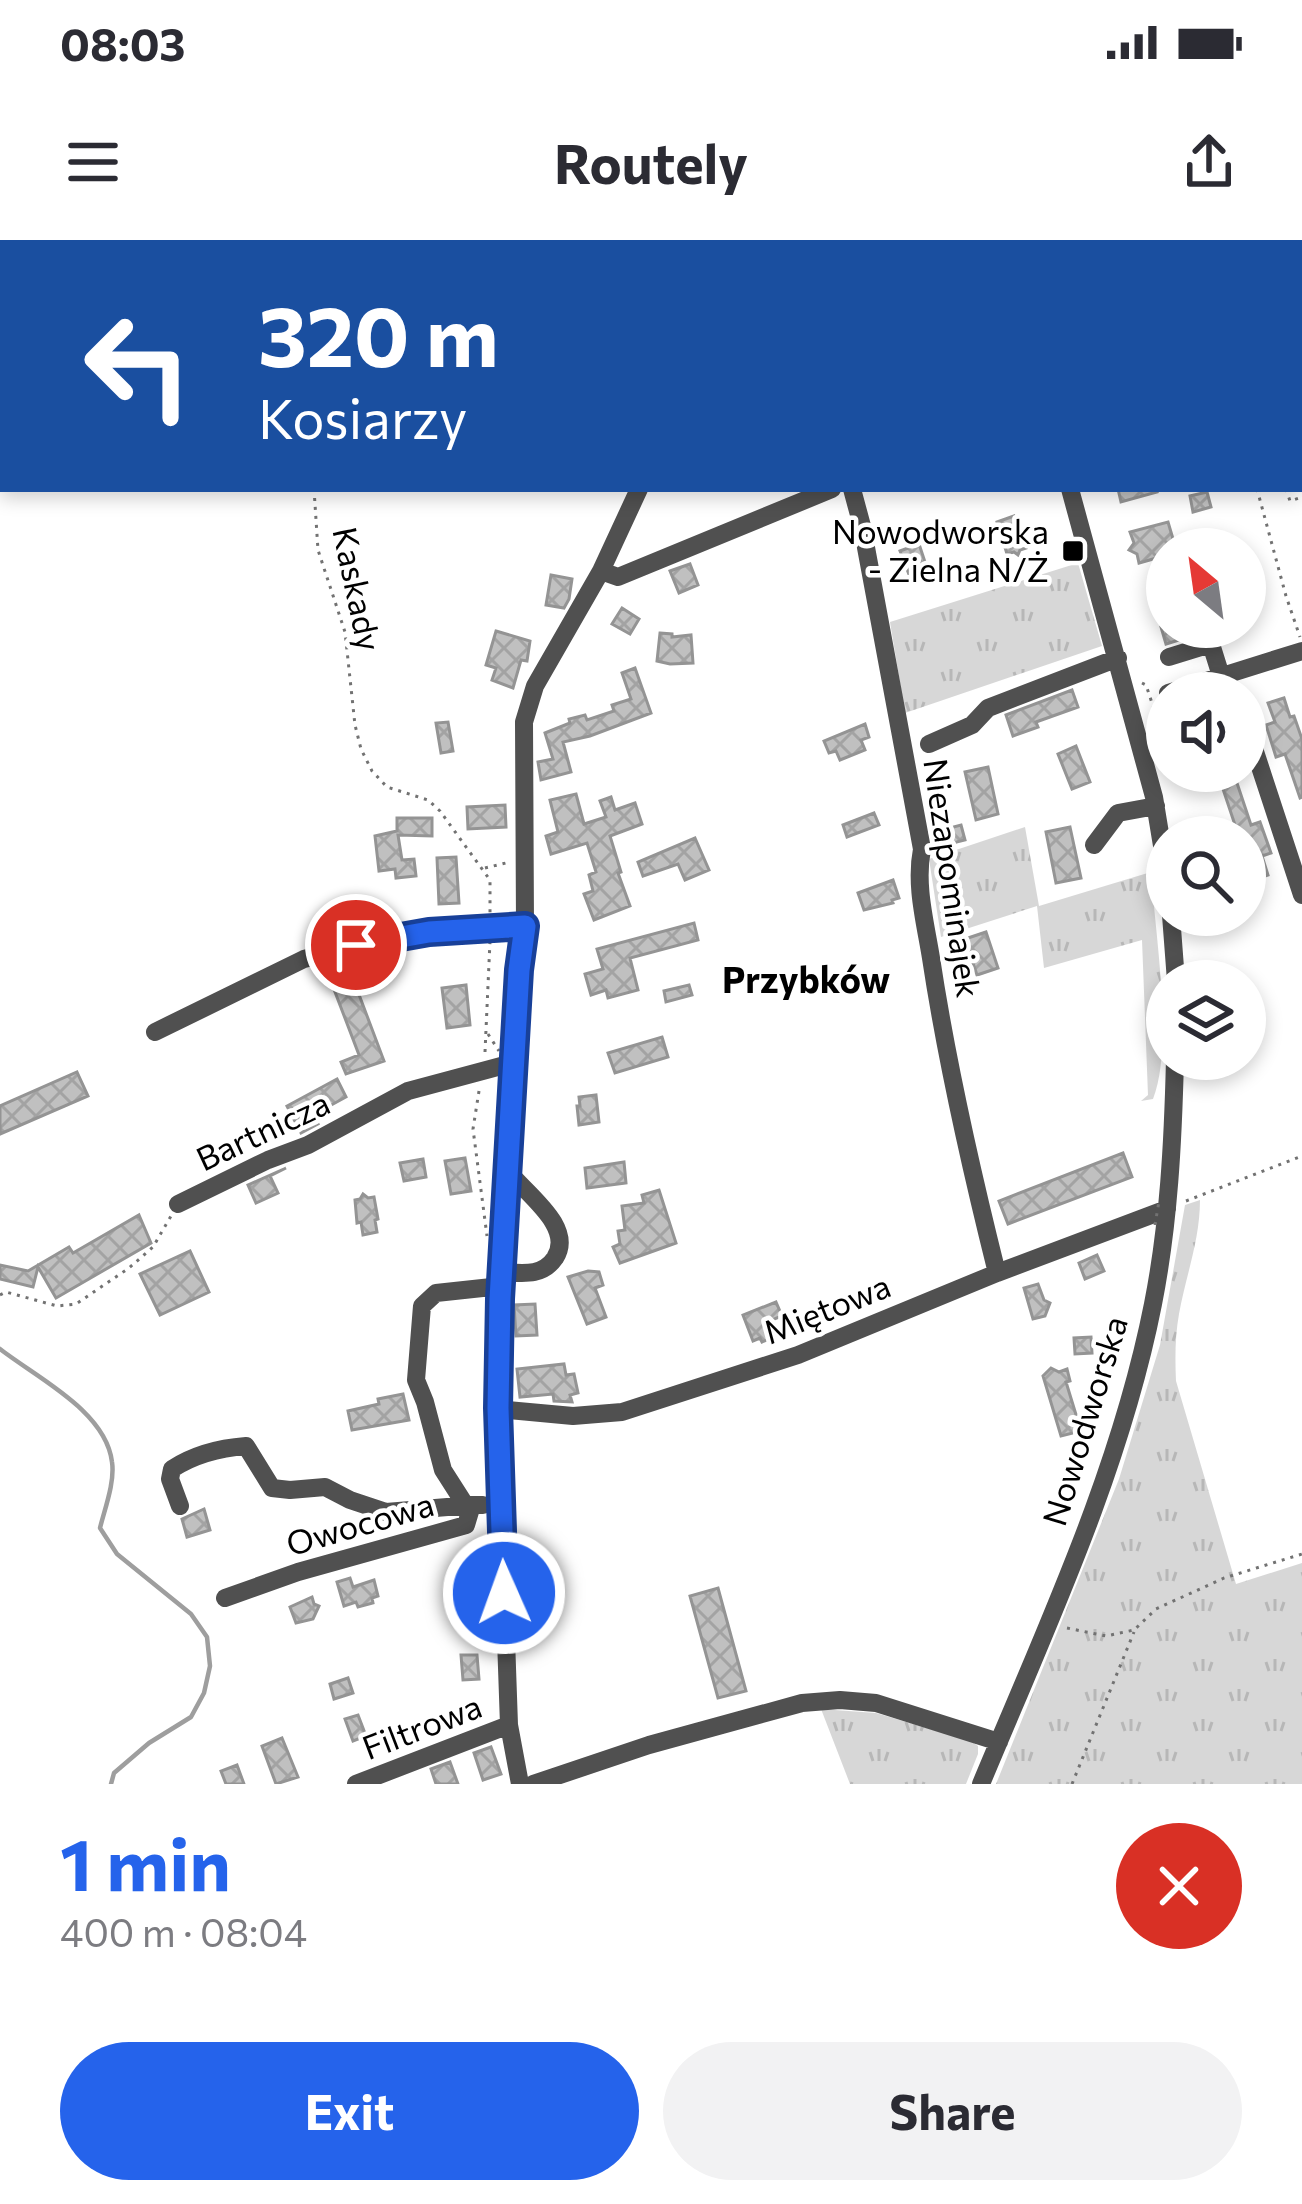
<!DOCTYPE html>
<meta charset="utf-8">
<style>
:root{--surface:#fff;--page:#f2f2f3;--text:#2b2b33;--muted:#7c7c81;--accent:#2563eb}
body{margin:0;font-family:Commissioner,sans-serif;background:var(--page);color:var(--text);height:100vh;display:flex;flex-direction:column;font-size:45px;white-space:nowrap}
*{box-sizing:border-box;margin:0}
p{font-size:39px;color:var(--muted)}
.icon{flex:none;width:66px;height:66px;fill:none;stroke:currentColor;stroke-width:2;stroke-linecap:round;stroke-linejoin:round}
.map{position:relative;height:1544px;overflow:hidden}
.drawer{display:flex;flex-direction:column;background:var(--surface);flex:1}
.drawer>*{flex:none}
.guide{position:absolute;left:0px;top:0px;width:1302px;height:252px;box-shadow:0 6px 18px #0003;background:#1a4fa0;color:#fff;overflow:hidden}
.needle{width:78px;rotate:331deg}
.buttons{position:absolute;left:1146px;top:288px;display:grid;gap:24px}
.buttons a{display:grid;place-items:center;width:120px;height:120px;border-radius:50%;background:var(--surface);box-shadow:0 6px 18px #0003;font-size:60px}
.pin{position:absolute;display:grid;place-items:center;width:102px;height:102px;color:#fff;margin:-51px;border:6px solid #fff;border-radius:50%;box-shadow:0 3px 12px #0007}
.me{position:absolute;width:132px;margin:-66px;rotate:358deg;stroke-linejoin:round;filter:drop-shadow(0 0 9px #0008)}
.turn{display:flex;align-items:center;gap:42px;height:252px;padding:0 60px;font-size:54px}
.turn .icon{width:156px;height:156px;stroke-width:2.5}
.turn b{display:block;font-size:84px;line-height:102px}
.round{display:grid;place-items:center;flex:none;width:126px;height:126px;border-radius:63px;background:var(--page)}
.head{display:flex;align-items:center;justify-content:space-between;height:204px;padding:0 60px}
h1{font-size:72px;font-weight:700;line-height:90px;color:var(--accent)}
.cta{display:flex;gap:24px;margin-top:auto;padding:24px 60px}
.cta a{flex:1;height:138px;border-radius:72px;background:var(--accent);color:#fff;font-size:48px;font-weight:700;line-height:138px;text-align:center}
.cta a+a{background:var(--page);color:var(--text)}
.status{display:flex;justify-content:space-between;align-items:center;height:84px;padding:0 60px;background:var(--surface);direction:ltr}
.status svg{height:33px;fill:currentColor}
header{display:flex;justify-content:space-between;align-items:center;height:156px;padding:0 60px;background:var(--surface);font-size:54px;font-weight:700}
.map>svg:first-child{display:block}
</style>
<div class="status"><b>08:03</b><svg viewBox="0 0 49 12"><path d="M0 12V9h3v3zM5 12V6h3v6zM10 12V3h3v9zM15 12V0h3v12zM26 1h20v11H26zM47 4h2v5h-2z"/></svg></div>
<header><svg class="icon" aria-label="menu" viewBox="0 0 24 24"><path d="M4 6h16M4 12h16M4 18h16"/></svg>Routely<svg class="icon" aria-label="share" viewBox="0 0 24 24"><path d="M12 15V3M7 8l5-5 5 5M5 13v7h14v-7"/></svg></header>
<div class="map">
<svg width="1302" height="1544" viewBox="0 0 1302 1544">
<defs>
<pattern id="grass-tufts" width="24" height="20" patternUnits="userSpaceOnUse" patternTransform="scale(3)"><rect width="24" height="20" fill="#d7d7d7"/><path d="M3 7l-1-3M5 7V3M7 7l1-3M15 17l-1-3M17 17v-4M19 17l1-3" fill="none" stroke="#b7b7b7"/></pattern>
<pattern id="building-cross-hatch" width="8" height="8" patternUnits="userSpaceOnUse" patternTransform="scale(3)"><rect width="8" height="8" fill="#c0c0c0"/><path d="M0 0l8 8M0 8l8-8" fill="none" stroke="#a3a3a3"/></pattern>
</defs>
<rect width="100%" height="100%" fill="#fff"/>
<!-- grass -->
<path fill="url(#grass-tufts)" d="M1078,323L1102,406L905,473L890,382Z
M1025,587L1039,666L1151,632C1155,693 1174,805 1153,859L1141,861L1148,855L1142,700L1044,728L1037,666L941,697L929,619Z
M1200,960C1200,1000 1186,1035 1179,1074C1175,1096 1175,1119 1176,1141L1236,1344L1302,1323V1544H996L1119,1239L1160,1105L1185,965Z
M821,1469L876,1473L971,1501L978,1506V1514L966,1544H850Z"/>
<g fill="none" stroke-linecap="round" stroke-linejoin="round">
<!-- stream -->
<path stroke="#9e9e9e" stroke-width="4.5" d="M0,1109C37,1138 106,1171 112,1222C115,1242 105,1268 100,1288L117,1314L191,1374L207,1397L210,1426L204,1453L191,1477L149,1503L114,1533L111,1544"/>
</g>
<!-- building -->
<path fill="url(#building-cross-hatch)" stroke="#949494" stroke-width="3" d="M1118,249H1156L1157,252L1121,262Z
M1207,252L1211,267L1193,272L1190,256Z
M1014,276L1026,308L1020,310L1018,315L1014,312L1007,314L997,282Z
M1168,282L1176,309H1167V315L1139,323L1137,314L1129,310L1134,303L1130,292Z
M919,304L928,331L910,337L900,311Z
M690,324L698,345L679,353L670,331Z
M551,335L572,339L569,359L564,368L546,365Z
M622,368L639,379L630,394L612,384Z
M1161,387H1196L1198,394L1166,404Z
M496,391L530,401L527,421L521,420L513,448L492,440L496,428L486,425Z
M660,393L672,394V397L691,395L693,423L670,424L657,421Z
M635,428L651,473L590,496L563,502L571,532L541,540L538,522L553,519L545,493L570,483L569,479L585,475L587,480L614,471L612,465L631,459L622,433Z
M1072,450L1078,467L1036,482L1038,487L1013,496L1006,475Z
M1284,458L1290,477L1294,476L1302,499V557L1300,558L1285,514L1276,517L1266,485L1275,482L1268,463Z
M448,482L453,511L441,513L436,483Z
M865,484L869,497L861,500L865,510L840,520L836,511L829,513L824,501Z
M1076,506L1090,542L1072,549L1058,514Z
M988,527L998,574L976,580L965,532Z
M1217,531H1233L1251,585L1260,582L1271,613L1262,616L1268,635L1253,640L1245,617V597H1239Z
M576,554L584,584L606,577L600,561L611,557L615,570L635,563L642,584L610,596L621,632L618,633L630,666L594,680L584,654L593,651L589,635L596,632L587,603L551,614L546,596L558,592L550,560Z
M505,565L506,587L468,589L467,567Z
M874,573L879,585L847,597L843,585Z
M397,578H432V596L398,595L402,620L414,619L416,636L396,638L395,629L379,631L375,596L397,591Z
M961,585L965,600L937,607L934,592Z
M1070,587L1081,638L1056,643L1046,592Z
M695,598L709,630L685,640L678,624L643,636L638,622Z
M456,617L459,663L439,664L437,618Z
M893,640L899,658L892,660L893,663L864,670L858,653Z
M694,683L698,700L630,718L638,750L608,758L606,750L591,755L585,734L603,729L597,709Z
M986,692L998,728L977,735L965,699Z
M352,736L384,821L346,834L341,822L359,815L332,744Z
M466,745L470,785L447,788L442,748Z
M689,745L692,755L666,762L664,751Z
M662,797L668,817L615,833L608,813Z
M77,832L88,856L0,894V866Z
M337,839L346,857L313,875L318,884L301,893L287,866Z
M596,855L599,882L579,885L577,866H580L579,857Z
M1123,913L1132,937L1008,984L999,961Z
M465,918L471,951L451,954L445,921Z
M423,919L426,937L404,941L400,923Z
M624,922L626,943L587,948L585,928Z
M286,928L270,936L278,953L256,963L248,945Z
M659,950L676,1003L620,1023L613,1007L620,1004L618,991L625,990L622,966L644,963L642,955Z
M363,954L368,958L374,957L378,979L375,980L377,992L363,995L361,982L357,983L355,960L360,959Z
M139,975L151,1003L56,1058L38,1027L33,1047L0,1039V1025L28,1031L69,1007L73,1013Z
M190,1011L209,1052L160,1075L140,1034Z
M1097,1015L1104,1031L1085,1039L1079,1023Z
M588,1031L599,1032L603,1045L595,1048L606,1077L587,1084L568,1037Z
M1038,1044L1044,1060L1050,1063L1045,1076L1033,1079L1024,1048Z
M776,1062L782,1076L769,1081L775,1097L762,1102L760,1098L753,1101L743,1075Z
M535,1064L537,1095L516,1096L514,1065Z
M1091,1097L1092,1113L1075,1114L1074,1098Z
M564,1124L566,1135L574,1134L578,1153L570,1155L572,1162L554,1161L553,1154L520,1157L517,1129Z
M1051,1128L1059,1132L1067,1129L1070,1141L1066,1142L1081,1191L1061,1196L1043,1136Z
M403,1154L409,1180L352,1190L348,1171L379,1164L378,1159Z
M204,1269L210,1290L187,1297L182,1279Z
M350,1338L353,1347L374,1340L378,1356L372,1358L373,1363L358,1367L356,1362L344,1366L337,1342Z
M718,1348L746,1451L718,1458L690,1356Z
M312,1357L314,1364L319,1366L313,1379L296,1383L290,1367Z
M476,1367L477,1384L460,1385L459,1368Z
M461,1415H477L479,1439L463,1440Z
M348,1438L353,1453L334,1459L330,1444Z
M358,1475L366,1496L353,1501L345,1479Z
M282,1498L298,1537L276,1544L262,1506Z
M491,1507L501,1534L483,1540L474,1513Z
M450,1522L458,1544H436L431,1529Z
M237,1525L244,1544H226L221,1531Z"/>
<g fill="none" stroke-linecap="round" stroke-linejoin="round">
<!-- path -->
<path stroke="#727272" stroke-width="3" stroke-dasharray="3 6" stroke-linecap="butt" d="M3,0L4,3
M135,0L136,3
M491,3L495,0
M0,71L3,56
M314,249L318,310L345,392L355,485L361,509L372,531L387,547L428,560L440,571L490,640V674
M1257,249L1286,356L1300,397
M1286,249L1290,261L1302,257
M1142,443L1146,445L1156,475L1152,482
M485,628L510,622
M488,794L499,811
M485,812L490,701
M479,851L473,889L487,996
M1186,961L1302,916
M0,1055L6,1052L57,1066L76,1064L129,1028L153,1007L171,976
M1067,1388L1106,1396L1134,1390L1156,1369L1224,1338L1302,1314
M1072,1544L1134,1392"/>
<!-- minor -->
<path stroke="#505050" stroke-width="18" d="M753,0L754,3
M997,0L998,3
M1105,0L1106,3
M1293,3L1302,0
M1299,222L1302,221
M852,249L862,286L922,609C915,645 925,681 931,718C947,824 971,929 997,1033
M1070,249L1154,557L1167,636
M601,331L618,337L832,249
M1169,417L1211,404L1221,436
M1168,453L1302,411
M1245,481L1302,655
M929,504L972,485L988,468L1118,418
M1094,605L1118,573L1156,566
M1171,675L1176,741
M155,792L304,719L356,705L429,692L525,685
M178,964L268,920L308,905L408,851L516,822
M502,1032C522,1033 542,1037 555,1018C575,987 526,954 508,931
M498,1169L573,1176L622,1172L798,1115L997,1033L1167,969
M180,1266L170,1239L172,1229C195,1214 219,1208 246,1206L272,1248L290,1250L325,1247L350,1260L386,1272L472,1265
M466,1266L443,1230L425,1162L416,1140L422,1066L436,1053L501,1046
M225,1358L298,1332L466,1285L472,1265H483
M356,1544L509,1485
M520,1544L509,1485L498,1169L500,1059L519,730L525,685L524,482L535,446L601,331L639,249
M533,1544L649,1505L802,1463L840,1460L876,1463L999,1502
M981,1544C1046,1388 1120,1231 1153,1064C1169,983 1173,901 1175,819"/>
<!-- path-bridge -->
<path stroke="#727272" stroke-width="3" stroke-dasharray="3 6" stroke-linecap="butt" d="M1155,985L1159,961"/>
</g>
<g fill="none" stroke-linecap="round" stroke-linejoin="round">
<defs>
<path id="route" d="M356,705L429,692L525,686L519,730L500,1059L498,1168L504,1353"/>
</defs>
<!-- route casing -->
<use href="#route" stroke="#184099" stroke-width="30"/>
<!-- route -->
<use href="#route" stroke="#2563eb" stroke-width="21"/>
</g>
<!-- markers -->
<rect fill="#000" stroke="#fff" stroke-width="4.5" x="1061" y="299" width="24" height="24" rx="6"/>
<g text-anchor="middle" stroke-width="9" stroke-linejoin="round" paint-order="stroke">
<!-- poi labels -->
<g font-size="33" fill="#000" stroke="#fff" text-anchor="end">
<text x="1049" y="304">Nowodworska<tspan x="1049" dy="38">- Zielna N/Ż</tspan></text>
</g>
<!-- street labels -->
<g font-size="33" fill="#000" stroke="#fff">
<text transform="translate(357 349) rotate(78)" y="12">Kaskady</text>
<text transform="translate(952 638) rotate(82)" y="12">Niezapominajek</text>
<text transform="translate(263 891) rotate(-25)" y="12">Bartnicza</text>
<text transform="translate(827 1069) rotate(-22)" y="12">Miętowa</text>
<text transform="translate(1085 1181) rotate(-73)" y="12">Nowodworska</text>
<text transform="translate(360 1284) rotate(-16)" y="12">Owocowa</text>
<text transform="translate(422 1487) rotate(-21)" y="12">Filtrowa</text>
</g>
<!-- neighbourhood labels -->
<g font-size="36" font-weight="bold" fill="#000" stroke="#fff">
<text x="806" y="753">Przybków</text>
</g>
</g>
</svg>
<div class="buttons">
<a><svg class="needle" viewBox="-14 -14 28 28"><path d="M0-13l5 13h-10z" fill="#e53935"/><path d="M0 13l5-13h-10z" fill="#7c7c81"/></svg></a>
<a><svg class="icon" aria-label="sound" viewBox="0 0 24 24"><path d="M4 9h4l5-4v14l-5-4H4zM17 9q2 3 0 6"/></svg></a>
<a><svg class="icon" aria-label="search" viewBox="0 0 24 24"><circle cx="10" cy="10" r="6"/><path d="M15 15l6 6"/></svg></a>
<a><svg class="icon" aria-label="layers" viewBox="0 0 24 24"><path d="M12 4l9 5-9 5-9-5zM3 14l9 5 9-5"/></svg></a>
</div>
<div class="pin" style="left:356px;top:705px;background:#d93025"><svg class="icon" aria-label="arrive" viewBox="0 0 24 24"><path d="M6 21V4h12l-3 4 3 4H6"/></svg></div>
<svg class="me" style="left:504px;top:1353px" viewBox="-20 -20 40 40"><circle r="17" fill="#2563eb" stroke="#fff" stroke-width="3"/><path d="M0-11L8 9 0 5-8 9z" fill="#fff"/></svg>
<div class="guide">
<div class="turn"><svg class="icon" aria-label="left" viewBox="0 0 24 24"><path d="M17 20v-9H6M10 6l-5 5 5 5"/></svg><div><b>320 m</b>Kosiarzy</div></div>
</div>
</div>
<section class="drawer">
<div class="head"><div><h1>1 min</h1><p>400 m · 08:04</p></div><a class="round" style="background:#d93025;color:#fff"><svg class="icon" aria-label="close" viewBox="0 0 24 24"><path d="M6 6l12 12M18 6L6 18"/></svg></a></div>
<div class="cta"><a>Exit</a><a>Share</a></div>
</section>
